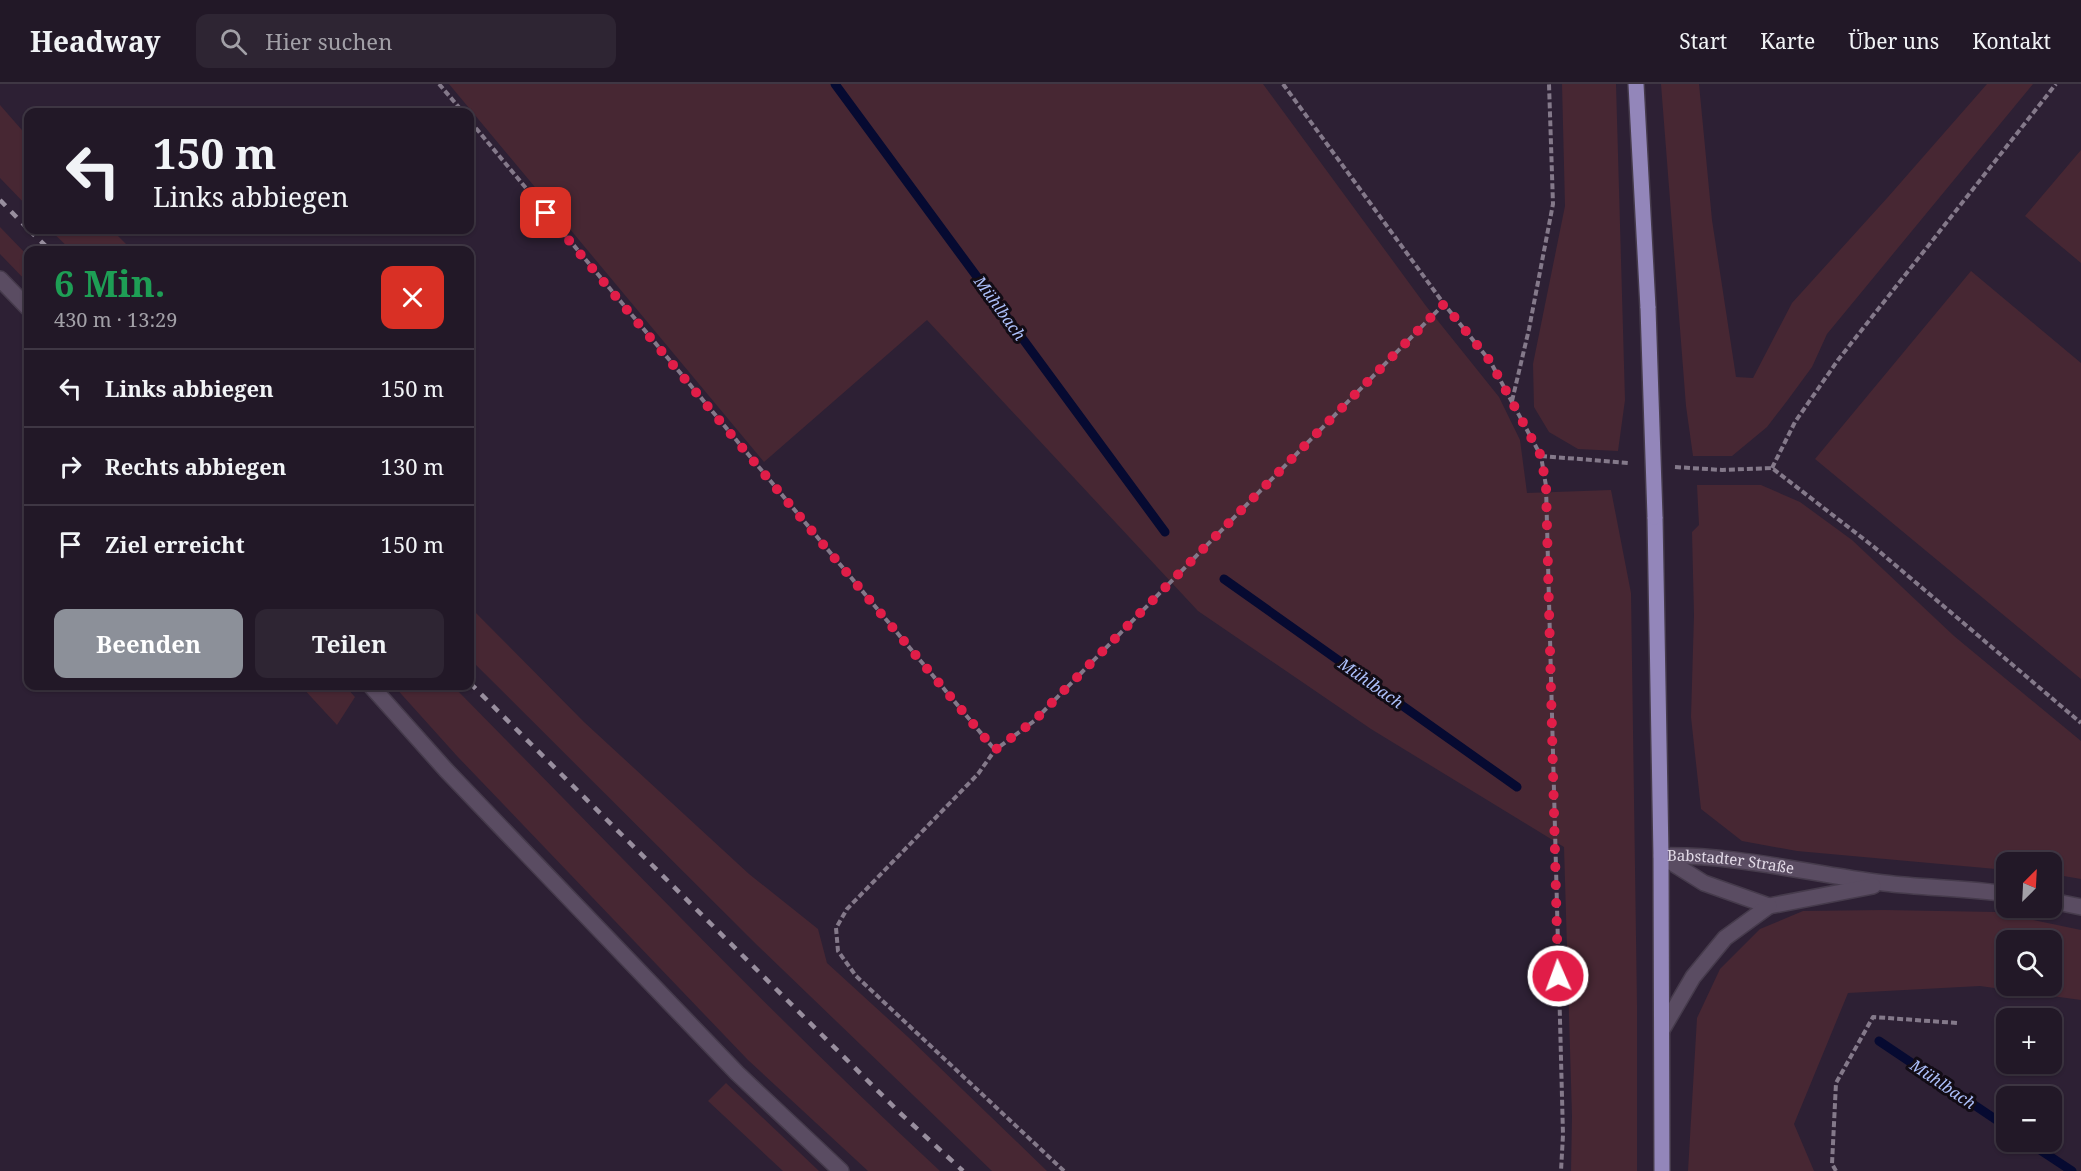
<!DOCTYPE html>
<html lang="de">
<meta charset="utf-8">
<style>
:root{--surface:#221827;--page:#2e2533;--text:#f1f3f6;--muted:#a2a0a7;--line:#3f3744;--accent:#8c9099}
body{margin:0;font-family:"Noto Serif",serif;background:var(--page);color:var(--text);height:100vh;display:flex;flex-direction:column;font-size:22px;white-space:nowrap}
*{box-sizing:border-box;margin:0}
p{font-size:20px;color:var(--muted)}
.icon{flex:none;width:33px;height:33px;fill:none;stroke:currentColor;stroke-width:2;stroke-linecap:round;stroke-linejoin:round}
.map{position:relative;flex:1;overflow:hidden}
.panel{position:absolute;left:24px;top:162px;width:450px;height:444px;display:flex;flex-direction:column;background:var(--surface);border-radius:12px;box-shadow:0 2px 4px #0004,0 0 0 2px var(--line)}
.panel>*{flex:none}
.guide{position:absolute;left:24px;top:24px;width:450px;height:126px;border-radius:12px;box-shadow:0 2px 4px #0004,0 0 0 2px var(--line);background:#221827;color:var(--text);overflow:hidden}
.needle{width:39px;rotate:24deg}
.tools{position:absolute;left:1996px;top:768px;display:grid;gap:12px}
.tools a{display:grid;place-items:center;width:66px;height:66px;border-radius:12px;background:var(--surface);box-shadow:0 2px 4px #0004,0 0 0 2px var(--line);font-size:30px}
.pin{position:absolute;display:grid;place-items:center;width:51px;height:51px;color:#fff;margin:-26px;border-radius:12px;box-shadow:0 3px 9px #0006}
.me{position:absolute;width:66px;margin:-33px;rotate:358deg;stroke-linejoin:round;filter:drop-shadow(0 0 4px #0008)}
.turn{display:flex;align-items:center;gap:21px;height:126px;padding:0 30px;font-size:27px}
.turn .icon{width:78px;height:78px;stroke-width:2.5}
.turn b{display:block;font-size:42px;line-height:51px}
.round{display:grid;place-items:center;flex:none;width:63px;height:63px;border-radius:12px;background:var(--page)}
.headline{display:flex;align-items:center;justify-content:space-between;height:102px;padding:0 30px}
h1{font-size:36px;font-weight:700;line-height:45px;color:#1e9e55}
.action{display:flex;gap:12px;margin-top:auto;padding:12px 30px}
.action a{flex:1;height:69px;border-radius:12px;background:var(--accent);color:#fff;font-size:24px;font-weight:700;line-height:69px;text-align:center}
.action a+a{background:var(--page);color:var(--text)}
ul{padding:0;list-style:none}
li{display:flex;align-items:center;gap:18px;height:78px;padding:0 30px;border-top:2px solid var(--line)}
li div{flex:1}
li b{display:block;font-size:22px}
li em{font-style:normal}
header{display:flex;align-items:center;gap:36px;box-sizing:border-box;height:84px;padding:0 30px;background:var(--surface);border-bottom:2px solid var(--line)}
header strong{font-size:28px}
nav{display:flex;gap:33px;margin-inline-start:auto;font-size:21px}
.search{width:420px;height:54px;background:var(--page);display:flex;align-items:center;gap:15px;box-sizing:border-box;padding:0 21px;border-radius:12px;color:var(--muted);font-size:22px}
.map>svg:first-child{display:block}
</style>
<header>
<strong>Headway</strong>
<div class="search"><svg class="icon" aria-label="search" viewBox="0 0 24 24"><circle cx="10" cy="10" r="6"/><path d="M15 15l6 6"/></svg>Hier suchen</div>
<nav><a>Start</a><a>Karte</a><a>Über uns</a><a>Kontakt</a></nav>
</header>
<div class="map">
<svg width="2081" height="1087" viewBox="0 0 2081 1087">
<rect width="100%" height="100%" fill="#2d2034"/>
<!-- green -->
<path fill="#472733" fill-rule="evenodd" d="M449,0H1263L1426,222L1499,313L1520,356L1527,409L1611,406L1631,509L1637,921V1087H1571L1572,1032L1564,763L1371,645L1198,527L927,236L764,378Z
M1562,0H1616L1625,316L1618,367L1578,365L1549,348L1534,323L1533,280L1565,122Z
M1661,0H1699L1712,136L1736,293L1753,294L1792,219L1888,113L1987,0H2033L1827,250L1812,283L1787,317L1767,343L1732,372H1693L1686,322Z
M0,21L28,53V123L0,94Z
M2081,66V179L2025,132Z
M0,143L28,172V199L0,170Z
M50,146H112L132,166H71Z
M1971,187L2081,279V595L1815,375Z
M1697,401H1761L1800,418L1852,456L1954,552L2081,657V795L2052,790V778H2007V786L1797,767L1742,757L1701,725L1691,633L1694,531L1692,448L1699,441Z
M470,523L584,638L749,790L818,845L827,879L908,953L1047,1087H992L757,861L470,575Z
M301,602H345L355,613L337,641Z
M394,602H453C614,765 772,931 940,1087H868L748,976L457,672Z
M1884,826L1995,828L2081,846V916L1980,902L1848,909L1794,1040L1814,1087H1688L1697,934L1720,885L1760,845L1803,827ZM2007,856H2052V902H2007Z
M726,999L819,1087H783L708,1017Z"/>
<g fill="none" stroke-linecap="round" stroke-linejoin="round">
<!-- stream -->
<path stroke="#060a31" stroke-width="9" d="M835,0L1165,448
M1224,495L1517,703
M1879,957L2007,1043
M2028,1058L2072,1087"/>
<defs>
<g id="minor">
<path d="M0,195L28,224"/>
<path d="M371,602L446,686L737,989L841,1087"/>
<path id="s1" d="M1661,772C1736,770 1809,790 1884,799C1925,804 1966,804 2007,810"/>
<path d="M1661,772L1704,799L1769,822L1873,802"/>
<path d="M2052,817L2081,823"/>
<path d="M1662,946L1693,893L1725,854L1769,822"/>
</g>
<path id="major" d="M1636,0L1648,224
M1655,433L1661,772L1662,1087"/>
</defs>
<!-- minor casing -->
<use href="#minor" stroke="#463b4c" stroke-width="18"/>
<!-- major casing -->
<use href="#major" stroke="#463b4c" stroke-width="18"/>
<!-- path -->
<path stroke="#84798a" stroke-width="4" stroke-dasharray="6 3" stroke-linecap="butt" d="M439,0L463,28
M1283,0L1444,220L1490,277L1541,372L1546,402L1563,1051L1561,1087
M470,37L995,666
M1512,317L1529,245L1553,120L1549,0
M1541,372L1629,379
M1675,383L1722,386L1772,384L1874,463L2081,639
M1772,384L1795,338L1838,276L2056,0
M1064,1087L856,892L838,867L836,844L847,825L978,690L995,666L1034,637L1444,220
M1836,1087L1832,1080L1836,999L1873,933L1957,939"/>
<!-- minor -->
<use href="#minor" stroke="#5a4c62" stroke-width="15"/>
<!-- major -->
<use href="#major" stroke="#9386ba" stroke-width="15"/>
<!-- rail -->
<path stroke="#988e9e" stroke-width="4.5" stroke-dasharray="8 8" stroke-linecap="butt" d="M0,116L28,145
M29,146L50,166
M470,599L900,1029L963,1087"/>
<defs>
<path id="major-bridge" d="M1648,224L1655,433"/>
</defs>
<!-- major-bridge casing -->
<use href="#major-bridge" stroke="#463b4c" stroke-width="18" stroke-linecap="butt"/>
<!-- major-bridge -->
<use href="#major-bridge" stroke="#9386ba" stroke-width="15"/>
</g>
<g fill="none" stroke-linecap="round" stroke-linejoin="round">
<!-- route -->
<path stroke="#e11d48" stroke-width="10" stroke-dasharray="0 18" d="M546,129L995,666L1034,637L1444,220L1490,277L1541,372L1546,402L1558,892"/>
</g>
<g text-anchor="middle" stroke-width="6" stroke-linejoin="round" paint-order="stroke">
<!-- street labels -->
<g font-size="15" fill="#e2dae7" stroke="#120c15">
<text dy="5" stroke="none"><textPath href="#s1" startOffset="70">Babstadter Straße</textPath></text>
</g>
<!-- water labels -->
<g font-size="16" font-style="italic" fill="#adc0fb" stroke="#120c15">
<text transform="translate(1000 224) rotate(54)" y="6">Mühlbach</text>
<text transform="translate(1371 599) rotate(35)" y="6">Mühlbach</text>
<text transform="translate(1943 1000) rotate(34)" y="6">Mühlbach</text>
</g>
</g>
</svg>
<div class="tools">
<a><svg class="needle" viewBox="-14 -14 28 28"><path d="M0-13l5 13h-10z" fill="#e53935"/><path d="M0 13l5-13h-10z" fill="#a2a0a7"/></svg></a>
<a><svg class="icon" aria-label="search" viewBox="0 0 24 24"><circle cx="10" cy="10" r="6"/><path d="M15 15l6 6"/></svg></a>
<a>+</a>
<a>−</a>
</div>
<div class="pin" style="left:546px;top:129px;background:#d93025"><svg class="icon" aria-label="arrive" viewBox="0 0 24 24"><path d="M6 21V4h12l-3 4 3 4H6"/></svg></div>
<svg class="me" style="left:1558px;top:892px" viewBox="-20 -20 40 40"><circle r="17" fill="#e11d48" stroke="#fff" stroke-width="3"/><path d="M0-11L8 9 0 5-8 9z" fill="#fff"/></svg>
<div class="guide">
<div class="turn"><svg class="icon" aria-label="left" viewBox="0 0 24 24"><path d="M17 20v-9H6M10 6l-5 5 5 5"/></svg><div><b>150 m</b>Links abbiegen</div></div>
</div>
<section class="panel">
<div class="headline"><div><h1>6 Min.</h1><p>430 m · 13:29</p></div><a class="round" style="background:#d93025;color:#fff"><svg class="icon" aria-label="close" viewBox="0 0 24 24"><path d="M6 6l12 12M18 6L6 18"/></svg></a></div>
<ul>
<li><svg class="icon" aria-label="left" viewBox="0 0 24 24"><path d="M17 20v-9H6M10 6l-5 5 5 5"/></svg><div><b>Links abbiegen</b></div><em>150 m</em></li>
<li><svg class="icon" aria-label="right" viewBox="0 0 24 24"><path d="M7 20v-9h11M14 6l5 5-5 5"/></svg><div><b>Rechts abbiegen</b></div><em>130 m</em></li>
<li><svg class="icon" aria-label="arrive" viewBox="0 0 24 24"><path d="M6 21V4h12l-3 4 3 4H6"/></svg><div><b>Ziel erreicht</b></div><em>150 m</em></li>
</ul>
<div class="action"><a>Beenden</a><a>Teilen</a></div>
</section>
</div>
